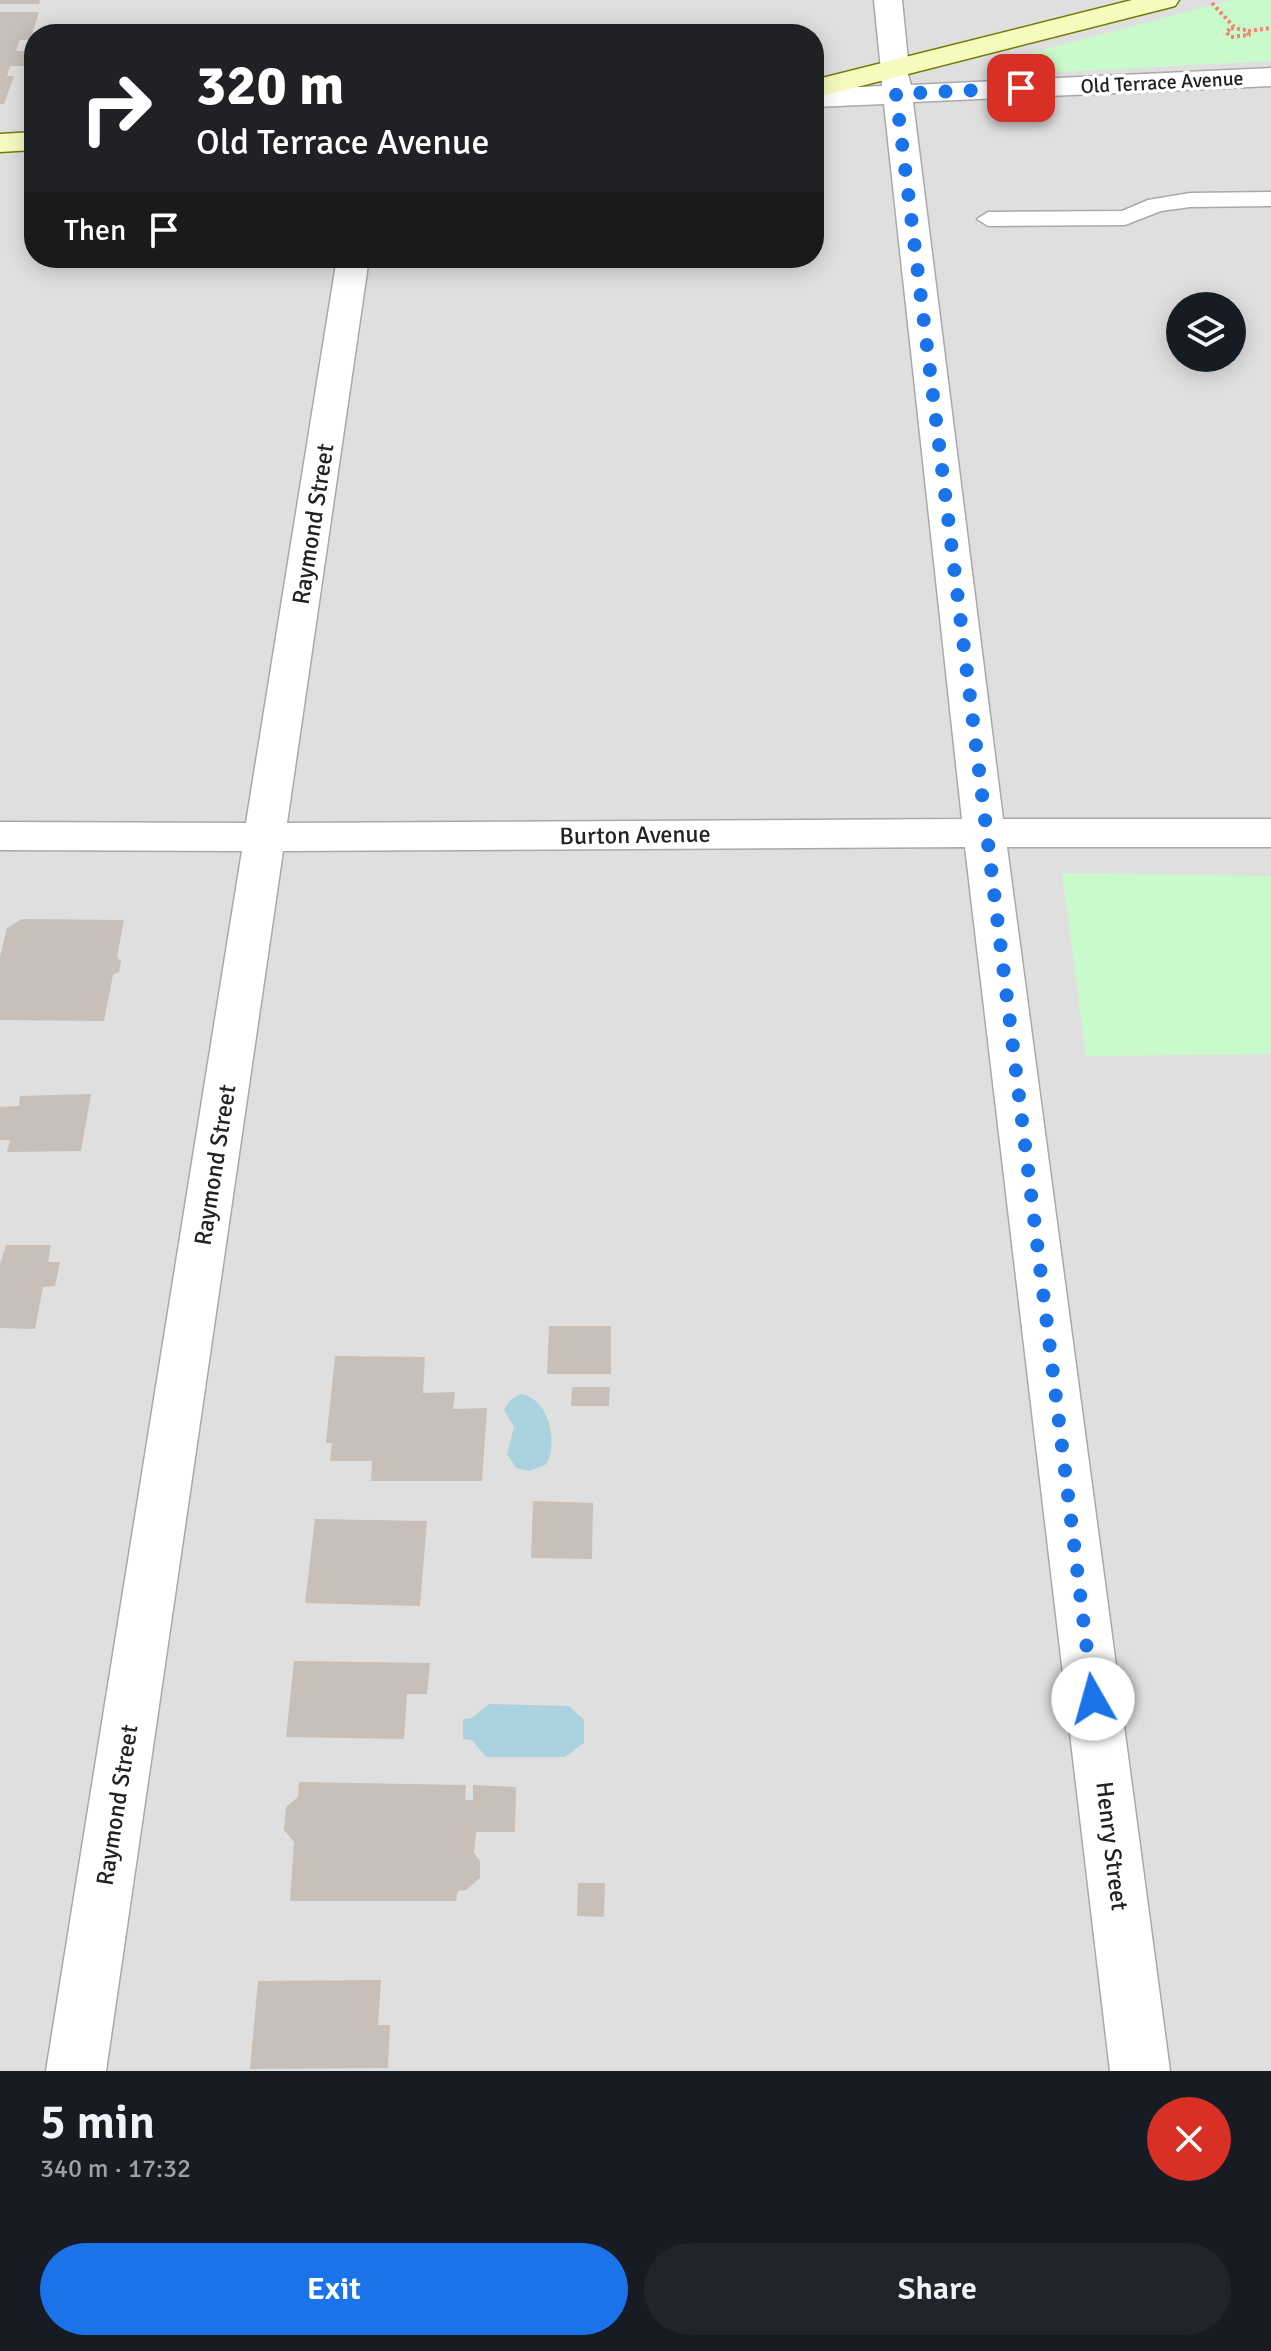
<!DOCTYPE html>
<meta charset="utf-8">
<style>
:root{--surface:#171b24;--page:#20242c;--text:#f1f3f6;--muted:#9ea1a6;--accent:#1a73e8}
body{margin:0;font-family:Signika,sans-serif;background:var(--page);color:var(--text);height:100vh;display:flex;flex-direction:column;font-size:30px;white-space:nowrap}
*{box-sizing:border-box;margin:0}
p{font-size:26px;color:var(--muted)}
.icon{flex:none;width:44px;height:44px;fill:none;stroke:currentColor;stroke-width:2;stroke-linecap:round;stroke-linejoin:round}
.map{position:relative;height:2071px;overflow:hidden}
.side{display:flex;flex-direction:column;background:var(--surface);flex:1}
.side>*{flex:none}
.hud{position:absolute;left:24px;top:24px;width:800px;height:244px;border-radius:32px;box-shadow:0 4px 20px #0003;background:#202124;color:#fff;overflow:hidden}
.buttons{position:absolute;left:1166px;top:292px;display:grid;gap:16px}
.buttons a{display:grid;place-items:center;width:80px;height:80px;border-radius:50%;background:var(--surface);box-shadow:0 4px 20px #0003;font-size:40px}
.pin{position:absolute;display:grid;place-items:center;width:68px;height:68px;color:#fff;margin:-34px;border-radius:16px;box-shadow:0 4px 12px #0006}
.me{position:absolute;width:88px;margin:-44px;rotate:353deg;stroke-linejoin:round;filter:drop-shadow(0 0 6px #0008)}
.turn{display:flex;align-items:center;gap:28px;height:168px;padding:0 40px;font-size:36px}
.turn .icon{width:104px;height:104px;stroke-width:2.5}
.turn b{display:block;font-size:56px;line-height:68px}
.then{display:flex;align-items:center;height:76px;padding:0 40px;background:#0003;gap:16px;font-size:30px}
.round{display:grid;place-items:center;flex:none;width:84px;height:84px;border-radius:42px;background:var(--page)}
.overview{display:flex;align-items:center;justify-content:space-between;height:136px;padding:0 40px}
h1{font-size:48px;font-weight:600;line-height:60px}
.action{display:flex;gap:16px;margin-top:auto;padding:16px 40px}
.action a{flex:1;height:92px;border-radius:48px;background:var(--accent);color:#fff;font-size:32px;font-weight:600;line-height:92px;text-align:center}
.action a+a{background:var(--page);color:var(--text)}
.map>svg:first-child{display:block}
</style>
<div class="map">
<svg width="1271" height="2071" viewBox="0 0 1271 2071">
<rect width="100%" height="100%" fill="#f2efe9"/>
<!-- residential -->
<path fill="#e0dfdf" fill-rule="evenodd" d="M0,0H1271V2071H0ZM34,34H814V258H34ZM1180,306H1232V358H1180Z"/>
<!-- park -->
<path fill="#c8facc" d="M1232,0H1271V61L1021,74L1008,71L1003,65L1007,59Z
M1062,873L1271,876V1054L1086,1056Z"/>
<!-- water -->
<path fill="#aad3df" d="M521,1394C549,1399 558,1441 547,1464L530,1471L516,1468L507,1454L514,1427L504,1410L510,1400Z
M489,1704L569,1706L584,1720V1743L565,1757H486L472,1740L463,1739V1719L472,1718Z"/>
<!-- building -->
<path fill="#c7bfb8" d="M0,0H40L39,4H0Z
M0,12H39L30,40H20L16,51H31L26,66H10L7,76H14L4,104H0Z
M22,919L124,920L117,957L121,961L119,972L113,975L104,1021L0,1020V957L7,928Z
M91,1094L81,1151L7,1152L10,1140H0V1107L19,1106L20,1096Z
M6,1245H51L48,1262H60L55,1286L43,1287L35,1329L0,1328V1264Z
M549,1326H611V1374H547Z
M335,1356L425,1357L423,1393L455,1392L453,1409L487,1408L482,1481H371L372,1461H330L332,1443H326Z
M572,1387H610L609,1406H571Z
M533,1501L593,1503L592,1559L531,1558Z
M315,1519L427,1521L420,1606L305,1603Z
M294,1661L430,1663L427,1694H407L404,1739L286,1737Z
M299,1782L466,1785L465,1800H473V1785L516,1787L515,1832H476L474,1853L480,1861V1878L466,1890L458,1891L456,1901H290L294,1842L284,1830L286,1807L298,1797Z
M578,1883H605L604,1917L577,1916Z
M381,1980L378,2025H390L388,2068L250,2069L258,1981Z"/>
<g fill="none" stroke-linecap="round" stroke-linejoin="round">
<defs>
<path id="service" d="M1271,192V206L1190,207L1161,211L1125,225L988,226L977,219L988,212L1122,211L1148,200L1190,193Z"/>
<path id="minor" d="M895,61L905,64L911,85L1271,68V86L913,102L1003,819H1271V847H1007L1170,2071H1110L965,847L283,851L106,2071H46L242,851L0,850V822L246,823L337,258H369L287,823L962,819L884,104L814,107V89L882,86L881,70L885,64Z"/>
<path id="tertiary" d="M874,0H902L909,70L905,76H885L881,70Z"/>
<path id="secondary" d="M1132,0H1179L1175,6L814,98V80Z
M34,132V150L0,152V134Z"/>
</defs>
<!-- service casing -->
<use href="#service" stroke="#a9a9a9" stroke-width="3"/>
<!-- minor casing -->
<use href="#minor" stroke="#a9a9a9" stroke-width="3"/>
<!-- tertiary casing -->
<use href="#tertiary" stroke="#a9a9a9" stroke-width="3"/>
<!-- secondary casing -->
<use href="#secondary" stroke="#707d05" stroke-width="3"/>
<!-- path -->
<path stroke="#fa8072" stroke-width="4" stroke-dasharray="3 3" stroke-linecap="butt" d="M1212,3L1234,27
M1231,28L1246,30L1249,35L1231,37L1226,32Z
M1248,31L1271,28"/>
<!-- service -->
<use href="#service" fill="#fff" fill-rule="evenodd"/>
<!-- minor -->
<use href="#minor" fill="#fff" fill-rule="evenodd"/>
<!-- tertiary -->
<use href="#tertiary" fill="#fff" fill-rule="evenodd"/>
<!-- secondary -->
<use href="#secondary" fill="#f7fabf" fill-rule="evenodd"/>
</g>
<g fill="none" stroke-linecap="round" stroke-linejoin="round">
<!-- route -->
<path stroke="#1a73e8" stroke-width="14" stroke-dasharray="0 25.2" d="M1021,88L896,94L1093,1699"/>
</g>
<g text-anchor="middle" stroke-width="7" stroke-linejoin="round" paint-order="stroke">
<!-- far-street labels -->
<g font-size="20" fill="#222" stroke="#fff">
<text transform="translate(1162 82) rotate(-3)" y="7">Old Terrace Avenue</text>
</g>
<!-- street labels -->
<g font-size="24" fill="#222" stroke="#fff">
<text transform="translate(313 524) rotate(-81)" y="8">Raymond Street</text>
<text transform="translate(635 835) rotate(-1)" y="8">Burton Avenue</text>
<text transform="translate(215 1165) rotate(-81)" y="8">Raymond Street</text>
<text transform="translate(117 1805) rotate(-81)" y="8">Raymond Street</text>
<text transform="translate(1112 1846) rotate(83)" y="8">Henry Street</text>
</g>
</g>
</svg>
<div class="buttons">
<a><svg class="icon" aria-label="layers" viewBox="0 0 24 24"><path d="M12 4l9 5-9 5-9-5zM3 14l9 5 9-5"/></svg></a>
</div>
<div class="pin" style="left:1021px;top:88px;background:#d93025"><svg class="icon" aria-label="arrive" viewBox="0 0 24 24"><path d="M6 21V4h12l-3 4 3 4H6"/></svg></div>
<svg class="me" style="left:1093px;top:1699px" viewBox="-20 -20 40 40"><circle r="19" fill="#fff"/><path d="M0-13L10 11 0 6-10 11z" fill="#1a73e8"/></svg>
<div class="hud">
<div class="turn"><svg class="icon" aria-label="right" viewBox="0 0 24 24"><path d="M7 20v-9h11M14 6l5 5-5 5"/></svg><div><b>320 m</b>Old Terrace Avenue</div></div>
<div class="then">Then<svg class="icon" aria-label="arrive" viewBox="0 0 24 24"><path d="M6 21V4h12l-3 4 3 4H6"/></svg></div>
</div>
</div>
<section class="side">
<div class="overview"><div><h1>5 min</h1><p>340 m · 17:32</p></div><a class="round" style="background:#d93025;color:#fff"><svg class="icon" aria-label="close" viewBox="0 0 24 24"><path d="M6 6l12 12M18 6L6 18"/></svg></a></div>
<div class="action"><a>Exit</a><a>Share</a></div>
</section>
